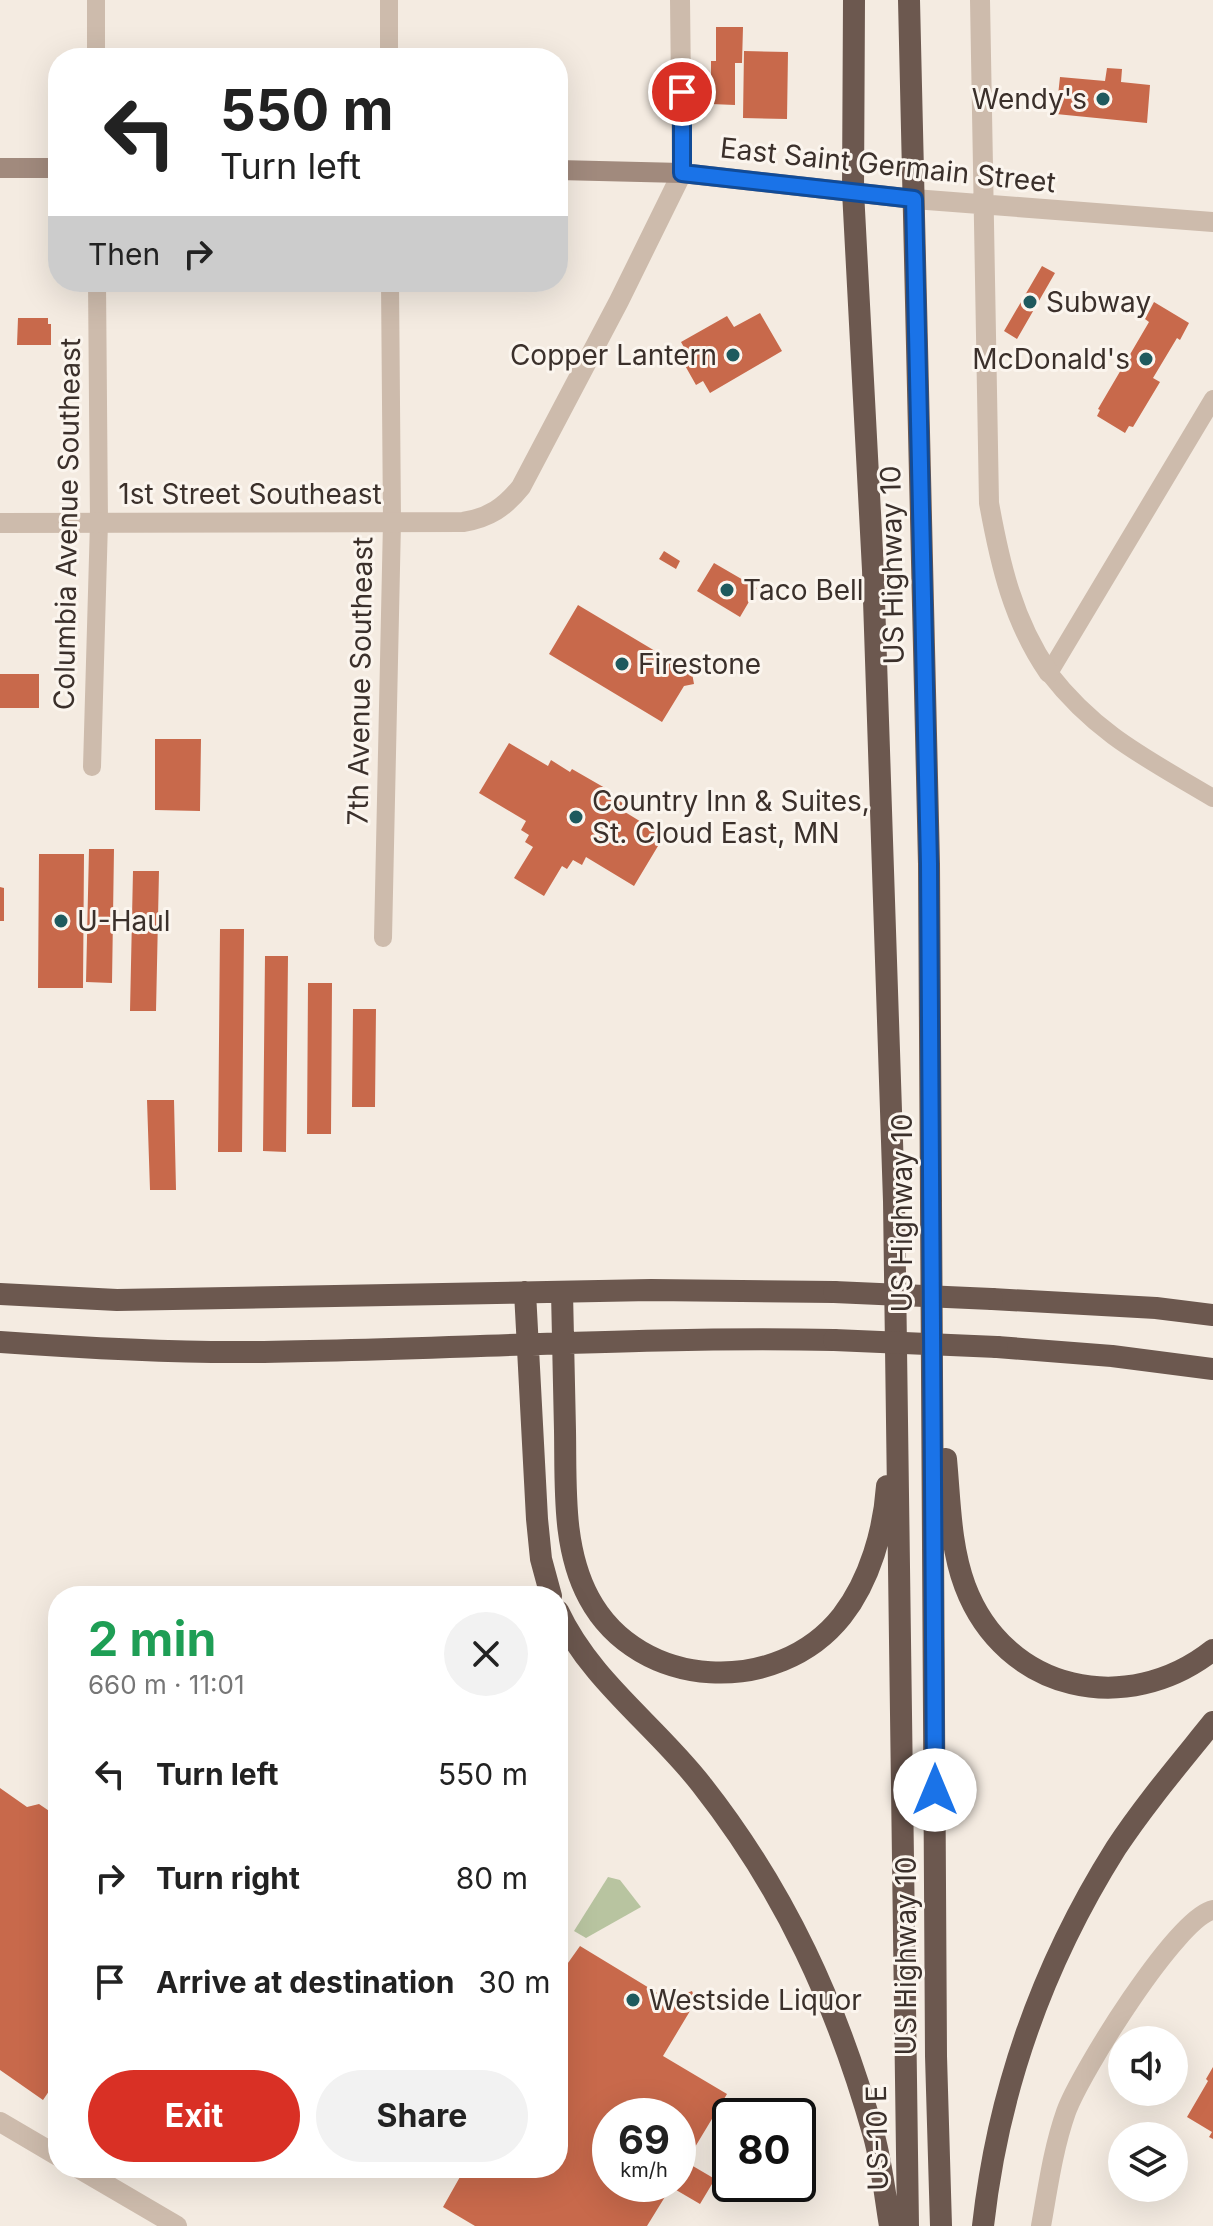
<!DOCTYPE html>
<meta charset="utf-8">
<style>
:root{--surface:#fff;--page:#f2f2f2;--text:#222;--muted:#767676;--accent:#d93025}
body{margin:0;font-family:Inter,sans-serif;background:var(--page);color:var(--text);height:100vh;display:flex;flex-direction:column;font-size:30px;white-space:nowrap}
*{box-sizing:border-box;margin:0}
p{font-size:26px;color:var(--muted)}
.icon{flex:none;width:44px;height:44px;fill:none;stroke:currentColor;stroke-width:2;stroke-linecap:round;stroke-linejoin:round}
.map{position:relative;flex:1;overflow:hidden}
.side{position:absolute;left:48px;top:1586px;width:520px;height:592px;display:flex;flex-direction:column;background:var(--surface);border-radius:32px;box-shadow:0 8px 32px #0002}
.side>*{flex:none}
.hud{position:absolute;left:48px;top:48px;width:520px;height:244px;border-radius:32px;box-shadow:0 8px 32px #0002;background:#fff;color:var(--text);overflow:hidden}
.fabs{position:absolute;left:1108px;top:2026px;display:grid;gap:16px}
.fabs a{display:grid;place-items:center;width:80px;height:80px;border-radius:50%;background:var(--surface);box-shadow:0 8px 32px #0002;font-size:40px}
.speed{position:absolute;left:592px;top:2098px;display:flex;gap:16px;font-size:40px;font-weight:700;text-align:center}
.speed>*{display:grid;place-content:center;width:104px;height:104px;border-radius:50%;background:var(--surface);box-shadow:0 8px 32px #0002;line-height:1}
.speed small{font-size:20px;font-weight:400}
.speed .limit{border:4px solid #111;border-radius:12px;background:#fff;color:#111}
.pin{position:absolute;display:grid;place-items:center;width:68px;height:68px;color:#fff;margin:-34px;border:4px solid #fff;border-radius:50%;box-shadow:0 2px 8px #0007}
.me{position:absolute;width:88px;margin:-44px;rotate:0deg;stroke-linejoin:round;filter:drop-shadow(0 0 6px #0008)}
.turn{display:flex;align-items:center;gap:28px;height:168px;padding:0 40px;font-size:36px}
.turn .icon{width:104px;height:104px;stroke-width:2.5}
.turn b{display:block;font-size:56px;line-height:68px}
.then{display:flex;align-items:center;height:76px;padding:0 40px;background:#0003;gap:16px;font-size:30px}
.round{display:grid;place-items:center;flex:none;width:84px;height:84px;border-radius:42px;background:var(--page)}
.overview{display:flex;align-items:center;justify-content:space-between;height:136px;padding:0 40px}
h1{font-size:48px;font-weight:700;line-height:60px;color:#1e9e55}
.primary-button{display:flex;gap:16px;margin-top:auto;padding:16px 40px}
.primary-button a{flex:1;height:92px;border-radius:48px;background:var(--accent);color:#fff;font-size:32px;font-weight:700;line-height:92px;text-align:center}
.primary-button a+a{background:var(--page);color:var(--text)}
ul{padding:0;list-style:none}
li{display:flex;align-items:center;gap:24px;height:104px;padding:0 40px}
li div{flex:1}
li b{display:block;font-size:30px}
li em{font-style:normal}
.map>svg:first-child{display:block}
</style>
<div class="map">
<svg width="1213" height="2226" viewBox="0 0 1213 2226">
<rect width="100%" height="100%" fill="#f4ebe1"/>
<!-- green -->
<path fill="#b8c4a0" d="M608,1877L620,1880L641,1907L586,1938L574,1931Z"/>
<!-- building -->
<path fill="#c8694b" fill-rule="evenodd" d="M716,27H743L742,63H735V105L711,104V61H716Z
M744,51L788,52L787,119L743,118Z
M1107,68L1122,69L1121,82L1150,85L1147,123L1056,114L1060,77L1105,81Z
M1042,266L1055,273L1017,339L1004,331Z
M1154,302L1189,323L1180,340L1177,338L1153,378L1160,382L1133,427L1129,426L1125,433L1097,416L1100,410L1098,409L1149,322L1145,319Z
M760,313L782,351L710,393L703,381L696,385L683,362L690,358L681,342L727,316L734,327Z
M18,318H48V324H51V345H17Z
M664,551L680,561L676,569L659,559Z
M714,563L757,588L740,617L697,591Z
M578,605L692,673L694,684L684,686L662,722L549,654Z
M0,674H39V708H0Z
M155,739H201L200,811L155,810Z
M509,743L548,766L551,760L570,772L572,769L612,792L610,795L629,807L625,812L664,836L634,886L586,857L582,865L573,860L567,869L562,866L544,896L514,878L533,847L525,842L529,835L521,830L526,821L479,793Z
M89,849H114L112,983L86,982Z
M39,854H84L83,988H38Z
M133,871H159L156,1011H130Z
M0,887L4,888V921H0Z
M220,929H244L242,1152H218Z
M265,956H288L286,1152L263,1151Z
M308,983H332L331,1134H307Z
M353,1009H376L375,1107H352Z
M147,1100H174L176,1190H150Z
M0,1788L27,1807L39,1804L58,1817V2078L43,2100L0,2070Z
M580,1946L669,2000L692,1991L696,2001L663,2056L727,2094L686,2162L715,2179L700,2204L671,2187L647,2226H475L443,2207L465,2168H558V1977ZM610,2116H678V2184H610Z
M1213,2067V2139L1209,2137L1212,2132L1187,2117L1208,2081L1206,2079Z"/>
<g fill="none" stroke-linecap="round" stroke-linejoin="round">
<!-- minor -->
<path stroke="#cdbbac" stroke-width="18" d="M389,0V58
M96,58V0
M1213,399L1049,673C1097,735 1148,759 1213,798
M92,767L99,522L97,282
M383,938L392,522L390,282"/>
<!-- tertiary -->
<path stroke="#cdbbac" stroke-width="20" d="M980,0L989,503C1000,564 1013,621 1049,673
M914,199L1213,222
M0,523L463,522C489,518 505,507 521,487L619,301L682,173L680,0
M0,2122L58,2156
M78,2168L177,2226
M1041,2226C1048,2187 1053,2149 1066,2112C1080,2073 1177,1917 1213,1910"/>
<!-- secondary -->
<path stroke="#a18a7d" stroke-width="20" d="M0,168H58
M558,170L682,173L914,199"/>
<!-- trunk -->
<path stroke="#6c584f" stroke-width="22" d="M854,0L853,191L873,570L894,1201L908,2226
M909,0L929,864L936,2056L941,2226
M525,1292L537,1519L541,1559L551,1596
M562,1292C563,1338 564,1385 565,1431C566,1487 562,1548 589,1598C639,1691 778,1697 842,1616C870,1580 884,1530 887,1486
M0,1294L117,1300L651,1290L834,1292
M992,1299L1156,1308L1213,1315
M0,1342C85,1348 169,1353 254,1352C448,1350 641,1336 834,1340
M997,1347L1112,1356L1213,1369
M946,1459C950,1501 950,1546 965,1586C1005,1692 1127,1718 1213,1650
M558,1611C590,1680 655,1725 701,1784C786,1892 837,2005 874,2136C882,2165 885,2196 890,2226
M983,2226C998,2090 1043,1964 1116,1848C1145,1804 1180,1763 1213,1722"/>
<!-- trunk-bridge -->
<path stroke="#6c584f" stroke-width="22" d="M834,1292L992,1299
M834,1340L997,1347"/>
</g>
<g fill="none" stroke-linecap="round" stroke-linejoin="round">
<defs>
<path id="route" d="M682,92V173L914,199L929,864L935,1790"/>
</defs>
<!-- route casing -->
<use href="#route" stroke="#114b97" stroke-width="20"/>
<!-- route -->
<use href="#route" stroke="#1a73e8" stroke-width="14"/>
</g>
<!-- markers -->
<g fill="#1f5a5e" stroke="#fbf5ee" stroke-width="3">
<circle cx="1103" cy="99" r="8"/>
<circle cx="1030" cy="302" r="8"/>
<circle cx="733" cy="355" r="8"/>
<circle cx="1146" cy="359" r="8"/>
<circle cx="727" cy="590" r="8"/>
<circle cx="622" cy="664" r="8"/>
<circle cx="576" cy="817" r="8"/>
<circle cx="61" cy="921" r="8"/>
<circle cx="633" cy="2000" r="8"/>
</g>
<g text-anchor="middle" stroke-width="6" stroke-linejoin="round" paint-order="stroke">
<!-- poi labels -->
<g font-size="28" fill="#3b302b" stroke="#fbf5ee" text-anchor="start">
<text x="1087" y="109" text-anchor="end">Wendy's</text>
<text x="1046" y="312">Subway</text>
<text x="717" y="365" text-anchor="end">Copper Lantern</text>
<text x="1130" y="369" text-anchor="end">McDonald's</text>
<text x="743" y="600">Taco Bell</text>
<text x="638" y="674">Firestone</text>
<text x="592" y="811">Country Inn &amp; Suites,<tspan x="592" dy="32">St. Cloud East, MN</tspan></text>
<text x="77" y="931">U-Haul</text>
<text x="649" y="2010">Westside Liquor</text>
</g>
<!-- street labels -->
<g font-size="28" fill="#3b302b" stroke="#fbf5ee">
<text transform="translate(888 165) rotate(6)" y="10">East Saint Germain Street</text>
<text x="250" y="504">1st Street Southeast</text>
<text transform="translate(67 524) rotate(-89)" y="10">Columbia Avenue Southeast</text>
<text transform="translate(892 565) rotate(-91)" y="10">US Highway 10</text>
<text transform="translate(360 681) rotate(-89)" y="10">7th Avenue Southeast</text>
<text transform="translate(902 1213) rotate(-90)" y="10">US Highway 10</text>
<text transform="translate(906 1956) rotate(-90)" y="10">US Highway 10</text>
<text transform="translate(877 2138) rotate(-91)" y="10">US-10 E</text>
</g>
</g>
</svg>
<div class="fabs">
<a><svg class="icon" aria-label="sound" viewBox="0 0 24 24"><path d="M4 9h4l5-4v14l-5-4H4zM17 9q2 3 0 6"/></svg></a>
<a><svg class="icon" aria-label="layers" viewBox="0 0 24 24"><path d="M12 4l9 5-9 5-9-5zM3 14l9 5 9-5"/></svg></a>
</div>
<div class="speed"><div>69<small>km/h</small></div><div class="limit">80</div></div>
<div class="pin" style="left:682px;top:92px;background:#d93025"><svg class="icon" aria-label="arrive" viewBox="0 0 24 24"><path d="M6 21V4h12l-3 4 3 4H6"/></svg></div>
<svg class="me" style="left:935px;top:1790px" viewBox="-20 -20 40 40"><circle r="19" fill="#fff"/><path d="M0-13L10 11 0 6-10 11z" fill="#1a73e8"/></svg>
<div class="hud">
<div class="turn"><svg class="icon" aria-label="left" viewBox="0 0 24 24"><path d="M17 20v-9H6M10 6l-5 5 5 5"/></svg><div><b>550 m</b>Turn left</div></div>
<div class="then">Then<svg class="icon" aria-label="right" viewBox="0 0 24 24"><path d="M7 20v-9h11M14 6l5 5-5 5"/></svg></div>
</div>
<section class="side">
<div class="overview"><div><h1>2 min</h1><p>660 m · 11:01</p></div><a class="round"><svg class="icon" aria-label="close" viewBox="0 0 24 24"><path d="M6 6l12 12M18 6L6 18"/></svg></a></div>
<ul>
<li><svg class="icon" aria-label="left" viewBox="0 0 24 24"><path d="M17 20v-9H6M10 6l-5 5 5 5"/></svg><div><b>Turn left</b></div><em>550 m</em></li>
<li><svg class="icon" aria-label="right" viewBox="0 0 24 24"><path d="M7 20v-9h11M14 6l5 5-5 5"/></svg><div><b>Turn right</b></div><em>80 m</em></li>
<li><svg class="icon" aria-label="arrive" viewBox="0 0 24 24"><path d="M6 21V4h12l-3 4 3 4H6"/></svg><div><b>Arrive at destination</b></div><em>30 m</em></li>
</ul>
<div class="primary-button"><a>Exit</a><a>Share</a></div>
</section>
</div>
